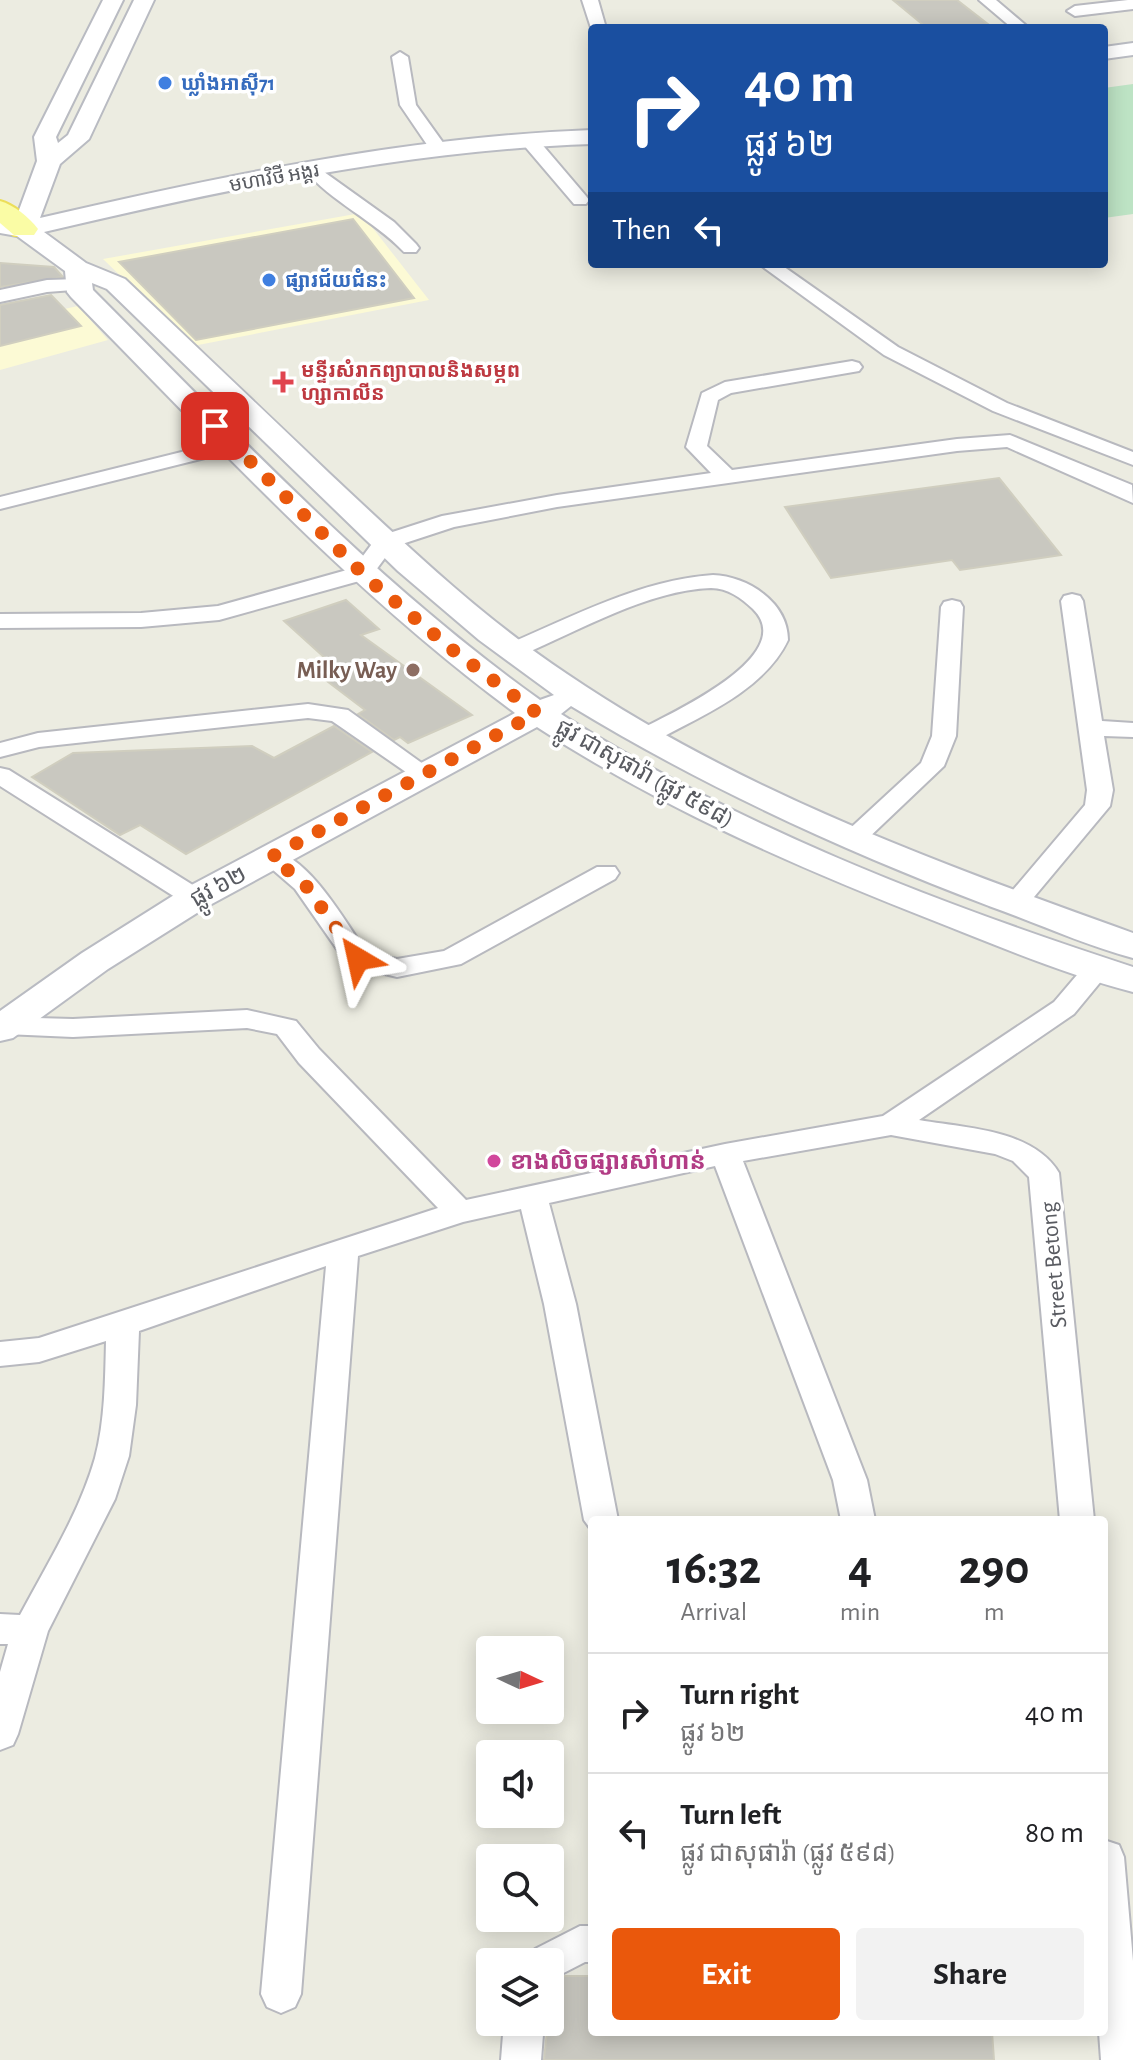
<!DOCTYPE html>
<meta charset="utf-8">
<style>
:root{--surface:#fff;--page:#f2f2f2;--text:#202124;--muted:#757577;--line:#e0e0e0;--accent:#ea580c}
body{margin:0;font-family:"Alegreya Sans","Noto Sans Khmer",sans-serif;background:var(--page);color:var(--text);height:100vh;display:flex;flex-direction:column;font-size:30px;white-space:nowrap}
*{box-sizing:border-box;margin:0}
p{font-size:26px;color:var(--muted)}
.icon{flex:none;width:44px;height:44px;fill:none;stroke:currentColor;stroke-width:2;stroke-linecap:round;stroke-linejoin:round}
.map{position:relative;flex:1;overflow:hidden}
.drawer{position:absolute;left:588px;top:1516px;width:520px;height:520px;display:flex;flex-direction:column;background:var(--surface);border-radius:8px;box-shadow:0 4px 20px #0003}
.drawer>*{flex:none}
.top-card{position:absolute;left:588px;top:24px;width:520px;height:244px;border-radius:8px;box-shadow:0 4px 20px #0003;background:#1a4fa0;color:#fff;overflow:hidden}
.needle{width:52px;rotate:94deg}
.controls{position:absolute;left:476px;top:1636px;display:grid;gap:16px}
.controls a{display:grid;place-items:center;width:88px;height:88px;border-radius:8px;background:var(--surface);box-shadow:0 4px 20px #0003;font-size:40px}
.pin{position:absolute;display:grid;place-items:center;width:68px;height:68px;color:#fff;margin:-34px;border-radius:16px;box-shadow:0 4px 12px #0006}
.me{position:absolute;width:88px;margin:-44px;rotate:324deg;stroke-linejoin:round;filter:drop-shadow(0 0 6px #0008)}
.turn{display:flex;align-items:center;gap:28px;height:168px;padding:0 24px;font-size:36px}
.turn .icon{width:104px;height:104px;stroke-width:2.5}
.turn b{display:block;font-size:56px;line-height:68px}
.then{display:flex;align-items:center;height:76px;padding:0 24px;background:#0003;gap:16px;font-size:30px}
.eta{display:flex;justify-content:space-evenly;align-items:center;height:136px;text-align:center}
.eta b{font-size:48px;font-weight:600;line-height:56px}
.primary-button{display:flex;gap:16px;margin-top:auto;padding:16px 24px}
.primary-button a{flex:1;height:92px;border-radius:8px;background:var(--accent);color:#fff;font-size:32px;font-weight:600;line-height:92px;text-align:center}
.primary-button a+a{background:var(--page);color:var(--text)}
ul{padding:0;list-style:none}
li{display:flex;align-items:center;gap:24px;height:120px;padding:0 24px;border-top:2px solid var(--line)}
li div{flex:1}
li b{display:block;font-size:30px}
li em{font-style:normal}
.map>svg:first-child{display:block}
</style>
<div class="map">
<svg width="1133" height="2060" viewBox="0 0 1133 2060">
<rect width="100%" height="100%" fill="#ecece1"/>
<!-- commercial -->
<path fill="#fcfad5" d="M361,213L429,300L193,346L103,259Z
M78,306L108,340L0,370V323Z"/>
<!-- green -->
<path fill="#bde3c4" d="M1133,84V214L1104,218V88Z"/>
<!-- building -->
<path fill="#c9c8c0" stroke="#d0cebf" stroke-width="2" d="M893,0H957L993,28H927Z
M353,219L414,298L196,340L119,262Z
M0,263L54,267L63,277L0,287Z
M51,295L81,326L0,346V305Z
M999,478L1061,555L960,570L952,560L831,578L785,507Z
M346,600L379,629L361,635L472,715L408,743L400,737L394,740L358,714L365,710L319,675L336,668L284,621Z
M334,726L372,752L186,854L140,825L120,835L32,777L73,753L252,746L274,758Z
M565,1976H592V2032H992L994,2060H544L550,2002H557L558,1979Z"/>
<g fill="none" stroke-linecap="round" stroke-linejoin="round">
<defs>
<path id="street" d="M582,0H598L606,28H592V31Z
M979,0H996L1029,28H1012Z
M1128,0H1133V9L1075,16L1067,11L1075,6Z
M400,52L408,57L416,105L449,151L446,155H434L400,105L392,57Z
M528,134L534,135L586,196L589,200L586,204H574L522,143L520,139L522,135Z
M313,164L394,222L416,244L419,248L416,252H404C374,220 331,202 304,169Z
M759,264H780L898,347L1007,403L1133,452V465L993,411L884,355Z
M79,279L88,285L86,289L47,292L0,302V290L47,280Z
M852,361L859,363L862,367L859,371L731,393L718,400L707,446L732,470L957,439L1010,435L1132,485L1133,503L1007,447L957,451L557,507L454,527L393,547L370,578L219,620L141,627L0,628V614L141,613L218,606L354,568L377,537L442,516L557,495L711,473L686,447L702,393L725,382Z
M234,439L241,441L244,445L241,449L0,509V497Z
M713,575C747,576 788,602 788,640C764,691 699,717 653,742H635L632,737L635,732C667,715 801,656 753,609C741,598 728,588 711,588C649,590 578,631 522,655H506L502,650L506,645C572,617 640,580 713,575Z
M1072,594L1080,596L1083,601L1102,721L1133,723V737L1104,736L1113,790L1110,806L1024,909H1006L1002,903L1085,805L1087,790L1061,601L1064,596Z
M952,600L960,602L963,607L956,736L944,766L862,844H844L840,839L844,834L921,763L932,736L941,607L944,602Z
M308,704L348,710L437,774L434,779H416L332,721L308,718L39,747L0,757V743L38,733Z
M0,768L9,770L204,892L208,898L204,904H186L0,786Z
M271,849C311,859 344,920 367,953L397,959L444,951L597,867H615L619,873L615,879L461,964L397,977L348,965L295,889L258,857L262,851Z
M1098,959L1108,962L1112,968L1074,1014L919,1120C964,1128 1033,1129 1059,1173L1094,1520H1060L1029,1177L1013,1161L995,1154L891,1135L743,1161L867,1480L875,1520H841L833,1480L715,1166L549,1203L576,1304L618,1520H592V1531L584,1520L544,1304L521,1209L463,1222L358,1256L301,1994L295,2007L281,2013L267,2007L261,1994L326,1266L139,1331L136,1405L129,1456L115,1499L48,1631L18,1734L13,1745L0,1750V1672L8,1644H0V1614L20,1615C47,1564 79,1514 95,1458C105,1420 105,1380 106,1341L39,1362L0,1366V1342L39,1338L438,1208L299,1063L277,1034L247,1028L73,1037L5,1034L0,1033V1017L73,1019L247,1010L296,1021L319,1049L466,1200L725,1144L883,1116L1054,1002L1088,962Z
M1104,1840L1119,1845L1124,1857L1133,1961V2060H1101L1099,2032H1104Z
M580,1926H592V1962H585L550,1980V1962H529L535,1949Z
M504,2022H544L541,2060H501Z"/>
<path id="secondary" d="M103,0H123L56,137L58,143L68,135L134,0H154L89,139L60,164L40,218C221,176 406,137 592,130V144C407,150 223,190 44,232L86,263L125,279C193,343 261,408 329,473C405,544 480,616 567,674C739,791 938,863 1133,933V958C1084,945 1037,923 989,906C844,851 704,787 571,706L561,714C736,826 936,903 1133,967V992C1064,974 998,946 932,920C795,866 661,808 537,727L208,906L108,969L13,1038L0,1041V1011L82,953L182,890L515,713C351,592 214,442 71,297L67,292L65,271L17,236L0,233V221H15L37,161L34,137ZM92,283L107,289L398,571L479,640L554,695L540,700C374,581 236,433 93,290Z
M1133,43V55L1104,59V47Z"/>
<path id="primary" d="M0,201C14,205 29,217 38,229L34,235H14L0,223Z"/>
</defs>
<!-- street casing -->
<use href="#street" stroke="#b8b9bf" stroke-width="4"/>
<!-- secondary casing -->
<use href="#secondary" stroke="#b9bbc2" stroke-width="4"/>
<!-- primary casing -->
<use href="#primary" stroke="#ecde59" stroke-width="4"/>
<!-- street -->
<use href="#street" fill="#fff" fill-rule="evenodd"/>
<!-- secondary -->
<use href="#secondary" fill="#fff" fill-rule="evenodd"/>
<!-- primary -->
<use href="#primary" fill="#fafca5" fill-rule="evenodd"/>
</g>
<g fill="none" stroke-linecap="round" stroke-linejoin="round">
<!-- route -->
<path stroke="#ea580c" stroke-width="14" stroke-dasharray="0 25.2" d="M215,426L368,579L454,651L537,713L271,857L304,883L358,959"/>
</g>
<!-- markers -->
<g fill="#3f7fe0" stroke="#fff" stroke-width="3">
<circle cx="165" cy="83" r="8"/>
<circle cx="269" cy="280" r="8"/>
</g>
<path fill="#e0444e" stroke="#fff" stroke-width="3" d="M279 370h8v8h8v8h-8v8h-8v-8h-8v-8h8z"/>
<circle fill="#8d6e63" stroke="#fff" stroke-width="3" cx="413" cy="670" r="8"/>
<circle fill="#d1479c" stroke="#fff" stroke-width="3" cx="494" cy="1161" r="8"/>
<g text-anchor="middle" stroke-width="7" stroke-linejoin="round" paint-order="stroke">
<!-- far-shop labels -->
<g font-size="20" font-weight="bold" fill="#366cbe" stroke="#fff" text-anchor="start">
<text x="181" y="90">ឃ្លាំងអាសុី71</text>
<text x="285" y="287">ផ្សារជ័យជំនះ</text>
</g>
<!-- far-street labels -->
<g font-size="20" fill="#595b61" stroke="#fff">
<text transform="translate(274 177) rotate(-10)" y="7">មហាវិថី អង្គរ</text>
</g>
<!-- far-health labels -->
<g font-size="20" font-weight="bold" fill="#be3a42" stroke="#fff" text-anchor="start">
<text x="301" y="377">មន្ទីរសំរាកព្យាបាលនិងសម្ភព<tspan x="301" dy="23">ហ្សាកាលីន</tspan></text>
</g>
<!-- education labels -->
<g font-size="24" font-weight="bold" fill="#785e54" stroke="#fff" text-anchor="end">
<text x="397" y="678">Milky Way</text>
</g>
<!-- street labels -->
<g font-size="24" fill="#595b61" stroke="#fff">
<text transform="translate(645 773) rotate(29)" y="8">ផ្លូវ ជាសុផារ៉ា (ផ្លូវ ៥៩៨)</text>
<text transform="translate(218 886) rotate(-29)" y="8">ផ្លូវ ៦២</text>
<text transform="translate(1053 1265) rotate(-95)" y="8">Street Betong</text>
</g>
<!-- hotel labels -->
<g font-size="24" font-weight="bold" fill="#b23c85" stroke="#fff" text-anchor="start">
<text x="510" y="1169">ខាងលិចផ្សារសាំហាន់</text>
</g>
</g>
</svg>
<div class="controls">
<a><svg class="needle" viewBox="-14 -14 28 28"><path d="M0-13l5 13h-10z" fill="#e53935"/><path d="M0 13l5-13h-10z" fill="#757577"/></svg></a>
<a><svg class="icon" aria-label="sound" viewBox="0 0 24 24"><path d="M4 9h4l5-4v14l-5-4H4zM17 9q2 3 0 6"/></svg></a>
<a><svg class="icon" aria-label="search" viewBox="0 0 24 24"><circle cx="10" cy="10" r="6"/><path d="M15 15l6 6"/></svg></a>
<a><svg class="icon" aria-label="layers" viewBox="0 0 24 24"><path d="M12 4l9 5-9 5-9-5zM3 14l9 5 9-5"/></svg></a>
</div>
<div class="pin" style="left:215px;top:426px;background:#d93025"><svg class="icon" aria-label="arrive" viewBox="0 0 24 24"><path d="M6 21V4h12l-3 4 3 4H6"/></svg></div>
<svg class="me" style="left:358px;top:959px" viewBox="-20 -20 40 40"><path d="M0-17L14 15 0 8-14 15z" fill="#ea580c" stroke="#fff" stroke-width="4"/></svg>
<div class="top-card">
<div class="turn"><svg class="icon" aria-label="right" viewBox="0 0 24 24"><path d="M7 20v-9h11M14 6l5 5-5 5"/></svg><div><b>40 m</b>ផ្លូវ ៦២</div></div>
<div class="then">Then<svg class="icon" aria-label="left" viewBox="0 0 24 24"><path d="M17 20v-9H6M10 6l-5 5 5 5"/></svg></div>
</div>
<section class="drawer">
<div class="eta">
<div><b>16:32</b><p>Arrival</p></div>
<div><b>4</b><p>min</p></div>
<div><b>290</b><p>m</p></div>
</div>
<ul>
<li><svg class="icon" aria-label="right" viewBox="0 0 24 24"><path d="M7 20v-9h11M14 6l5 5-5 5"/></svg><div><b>Turn right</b><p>ផ្លូវ ៦២</p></div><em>40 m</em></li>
<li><svg class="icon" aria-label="left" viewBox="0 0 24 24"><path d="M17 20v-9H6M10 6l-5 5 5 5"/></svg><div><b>Turn left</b><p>ផ្លូវ ជាសុផារ៉ា (ផ្លូវ ៥៩៨)</p></div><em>80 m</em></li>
</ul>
<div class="primary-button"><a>Exit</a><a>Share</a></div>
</section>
</div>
